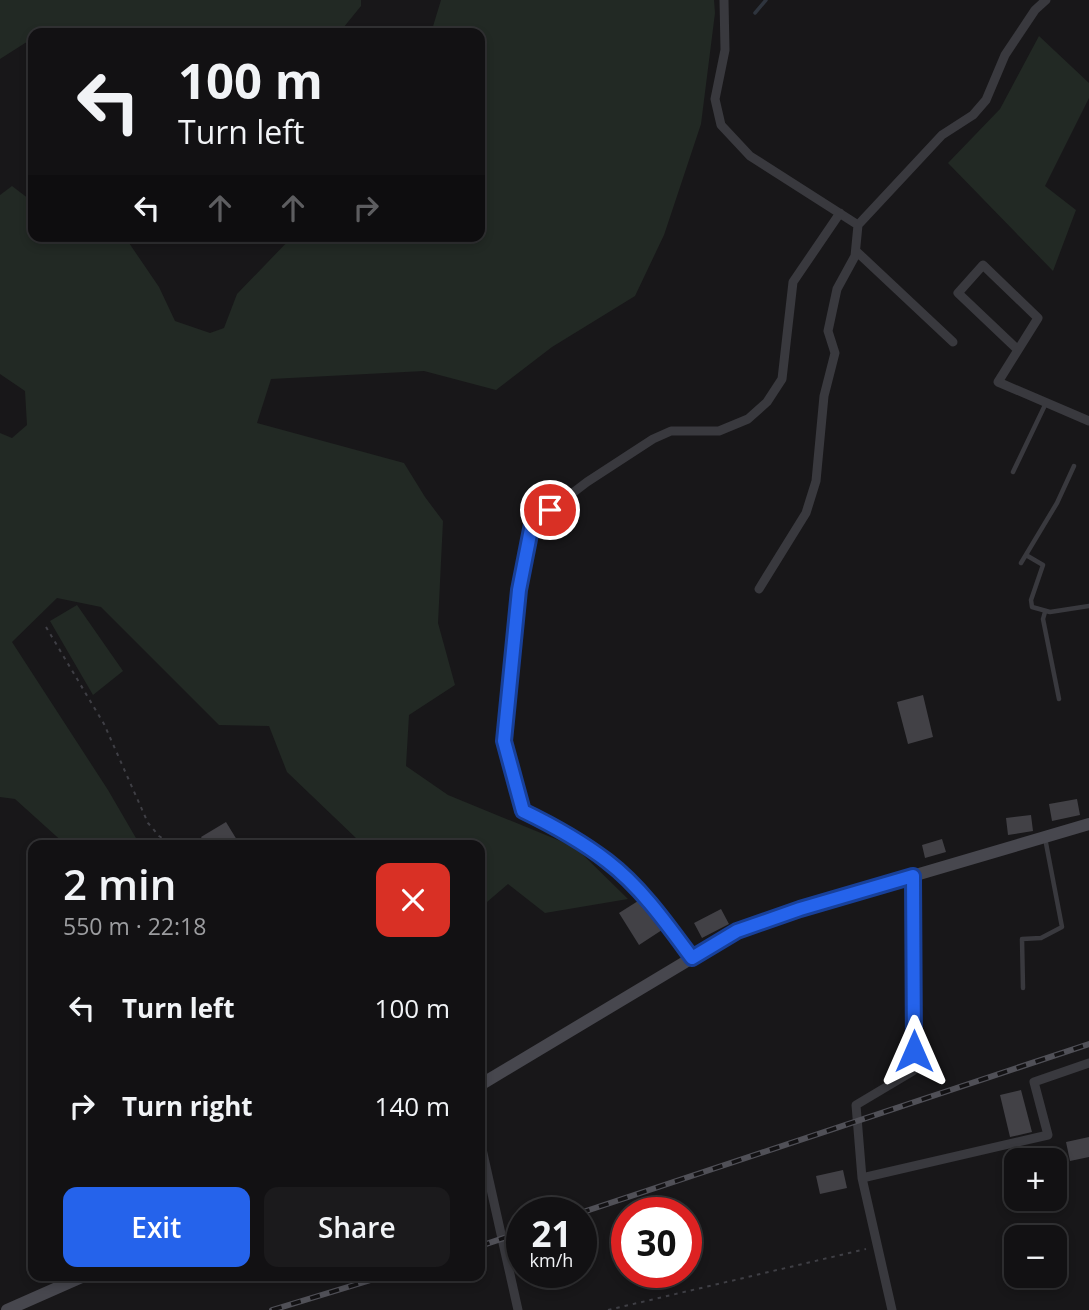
<!DOCTYPE html>
<meta charset="utf-8">
<style>
:root{--surface:#121113;--page:#1b1a1c;--text:#f1f3f6;--muted:#9c9da0;--line:#313133;--accent:#2563eb}
body{margin:0;font-family:"Open Sans",sans-serif;background:var(--page);color:var(--text);height:100vh;display:flex;flex-direction:column;font-size:26px;white-space:nowrap}
*{box-sizing:border-box;margin:0}
p{font-size:23px;color:var(--muted)}
.icon{flex:none;width:38px;height:38px;fill:none;stroke:currentColor;stroke-width:2;stroke-linecap:round;stroke-linejoin:round}
.map{position:relative;flex:1;overflow:hidden}
.details{position:absolute;left:28px;top:840px;width:457px;height:441px;display:flex;flex-direction:column;background:var(--surface);border-radius:14px;box-shadow:0 4px 10px #0003,0 0 0 2px var(--line)}
.details>*{flex:none}
.guide{position:absolute;left:28px;top:28px;width:457px;height:214px;border-radius:14px;box-shadow:0 4px 10px #0003,0 0 0 2px var(--line);background:#121113;color:var(--text);overflow:hidden}
.buttons{position:absolute;left:1004px;top:1148px;display:grid;gap:14px}
.buttons a{display:grid;place-items:center;width:63px;height:63px;border-radius:14px;background:var(--surface);box-shadow:0 4px 10px #0003,0 0 0 2px var(--line);font-size:35px}
.speed{position:absolute;left:506px;top:1197px;display:flex;gap:14px;font-size:35px;font-weight:700;text-align:center}
.speed>*{display:grid;place-content:center;width:91px;height:91px;border-radius:50%;background:var(--surface);box-shadow:0 4px 10px #0003,0 0 0 2px var(--line);line-height:1}
.speed small{font-size:18px;font-weight:400}
.speed .limit{border:10px solid #d22;background:#fff;color:#111}
.pin{position:absolute;display:grid;place-items:center;width:60px;height:60px;color:#fff;margin:-30px;border:4px solid #fff;border-radius:50%;box-shadow:0 2px 7px #0007}
.me{position:absolute;width:77px;margin:-38px;rotate:0deg;stroke-linejoin:round;filter:drop-shadow(0 0 5px #0008)}
.turn{display:flex;align-items:center;gap:24px;height:147px;padding:0 35px;font-size:32px}
.turn .icon{width:91px;height:91px;stroke-width:2.5}
.turn b{display:block;font-size:49px;line-height:60px}
.lanes{display:flex;align-items:center;height:66px;padding:0 35px;background:#0003;justify-content:center;gap:35px;direction:ltr}
.lanes .off{opacity:.35}
.round{display:grid;place-items:center;flex:none;width:74px;height:74px;border-radius:14px;background:var(--page)}
.summary{display:flex;align-items:center;justify-content:space-between;height:119px;padding:0 35px}
h1{font-size:42px;font-weight:600;line-height:52px}
.action{display:flex;gap:14px;margin-top:auto;padding:14px 35px}
.action a{flex:1;height:80px;border-radius:14px;background:var(--accent);color:#fff;font-size:28px;font-weight:600;line-height:80px;text-align:center}
.action a+a{background:var(--page);color:var(--text)}
ul{padding:0;list-style:none}
li{display:flex;align-items:center;gap:21px;height:98px;padding:0 35px}
li div{flex:1}
li b{display:block;font-size:26px}
li em{font-style:normal}
.map>svg:first-child{display:block}
</style>
<div class="map">
<svg width="1089" height="1310" viewBox="0 0 1089 1310">
<rect width="100%" height="100%" fill="#181719"/>
<!-- green -->
<path fill="#222924" d="M0,0H361V6L339,33H33V38L0,59Z
M441,0H714L715,13L701,124L664,235L635,296L552,347L496,390L424,371L271,379L257,423L404,463L425,497L443,521L438,623L455,685L409,715L406,766L448,795L575,847L628,899L545,913L508,884L480,908V845H349L356,838L287,772L269,726L219,725L101,607L57,598L12,642L108,790L140,845H66L15,799L0,797V433L12,438L27,425L25,391L0,374V195L12,186L33,202V236H112L127,240L159,287L175,321L210,333L224,328L237,294L293,236H480V33H431Z
M1039,36L1089,83V98L1045,186L1076,210L1053,271L948,163L1000,109Z
M77,605L123,671L93,695L50,621Z"/>
<g fill="none" stroke-linecap="round" stroke-linejoin="round">
<!-- stream -->
<path stroke="#2e343d" stroke-width="3.5" d="M755,13L766,0"/>
</g>
<!-- building -->
<path fill="#424146" d="M923,695L933,737L908,744L897,702Z
M1077,799L1080,815L1052,821L1049,804Z
M1031,815L1033,831L1008,835L1006,818Z
M226,822L237,840L229,845H206L201,837Z
M942,839L946,852L925,858L922,845Z
M638,901L662,930L639,945L619,913Z
M721,909L729,924L702,938L694,923Z
M1021,1090L1032,1132L1010,1137L1000,1095Z
M1089,1137V1157L1070,1161L1066,1142Z
M843,1170L847,1188L820,1194L816,1176Z"/>
<g fill="none" stroke-linecap="round" stroke-linejoin="round">
<!-- path -->
<path stroke="#3f3f45" stroke-width="2" stroke-dasharray="3.5 5" stroke-linecap="butt" d="M46,627L104,724L148,823L159,836L172,845
M608,1310L866,1249"/>
<!-- lane -->
<path stroke="#39393e" stroke-width="4.5" d="M1013,472L1046,403
M1026,555L1043,565L1031,600L1032,607L1050,612L1089,606
M1021,563L1057,503L1074,466
M1045,612L1043,619L1059,699
M1023,988L1022,939L1041,938L1062,927L1045,838"/>
<!-- street -->
<path stroke="#39393e" stroke-width="9" d="M724,0L725,50L715,99L721,125L750,156L858,225
M856,251L953,342
M1018,350L958,293L983,265L1038,318L998,382L1089,421
M759,589L806,513L816,481L824,396L835,353L828,331L837,289L855,256L858,225L942,135L973,115L986,100L1005,55L1035,10L1046,0
M692,958C666,924 641,887 607,861C582,841 552,825 523,812L504,741L519,590L532,524L587,482L653,439L671,431H719L748,419L767,402L782,379L793,282L840,213
M480,1140L518,1310
M862,1178L1048,1135L1034,1082L1089,1063
M892,1310L862,1178L856,1105L913,1071V875"/>
<!-- secondary -->
<path stroke="#47474e" stroke-width="12" d="M480,1085L737,931L800,909L1089,824
M7,1310L84,1276"/>
<defs>
<path id="rail" d="M580,1213L1089,1044
M480,1246L522,1232
M272,1310L384,1276"/>
</defs>
<!-- rail casing -->
<use href="#rail" stroke="#505057" stroke-width="6"/>
<!-- rail -->
<use href="#rail" stroke="#131214" stroke-width="3.5" stroke-dasharray="10" stroke-linecap="butt"/>
</g>
<g fill="none" stroke-linecap="round" stroke-linejoin="round">
<defs>
<path id="route" d="M550,510L532,524L519,590L504,741L523,811C552,825 581,841 607,861C641,887 667,924 692,958L737,931L800,909L913,876L914,1051"/>
</defs>
<!-- route casing -->
<use href="#route" stroke="#184099" stroke-width="18"/>
<!-- route -->
<use href="#route" stroke="#2563eb" stroke-width="12"/>
</g>
</svg>
<div class="buttons">
<a>+</a>
<a>−</a>
</div>
<div class="speed"><div>21<small>km/h</small></div><div class="limit">30</div></div>
<div class="pin" style="left:550px;top:510px;background:#d93025"><svg class="icon" aria-label="arrive" viewBox="0 0 24 24"><path d="M6 21V4h12l-3 4 3 4H6"/></svg></div>
<svg class="me" style="left:914px;top:1051px" viewBox="-20 -20 40 40"><path d="M0-17L14 15 0 8-14 15z" fill="#2563eb" stroke="#fff" stroke-width="4"/></svg>
<div class="guide">
<div class="turn"><svg class="icon" aria-label="left" viewBox="0 0 24 24"><path d="M17 20v-9H6M10 6l-5 5 5 5"/></svg><div><b>100 m</b>Turn left</div></div>
<div class="lanes"><svg class="icon" aria-label="left" viewBox="0 0 24 24"><path d="M17 20v-9H6M10 6l-5 5 5 5"/></svg><svg class="icon off" aria-label="ahead" viewBox="0 0 24 24"><path d="M12 20V5M6 11l6-6 6 6"/></svg><svg class="icon off" aria-label="ahead" viewBox="0 0 24 24"><path d="M12 20V5M6 11l6-6 6 6"/></svg><svg class="icon off" aria-label="right" viewBox="0 0 24 24"><path d="M7 20v-9h11M14 6l5 5-5 5"/></svg></div>
</div>
<section class="details">
<div class="summary"><div><h1>2 min</h1><p>550 m · 22:18</p></div><a class="round" style="background:#d93025;color:#fff"><svg class="icon" aria-label="close" viewBox="0 0 24 24"><path d="M6 6l12 12M18 6L6 18"/></svg></a></div>
<ul>
<li><svg class="icon" aria-label="left" viewBox="0 0 24 24"><path d="M17 20v-9H6M10 6l-5 5 5 5"/></svg><div><b>Turn left</b></div><em>100 m</em></li>
<li><svg class="icon" aria-label="right" viewBox="0 0 24 24"><path d="M7 20v-9h11M14 6l5 5-5 5"/></svg><div><b>Turn right</b></div><em>140 m</em></li>
</ul>
<div class="action"><a>Exit</a><a>Share</a></div>
</section>
</div>
